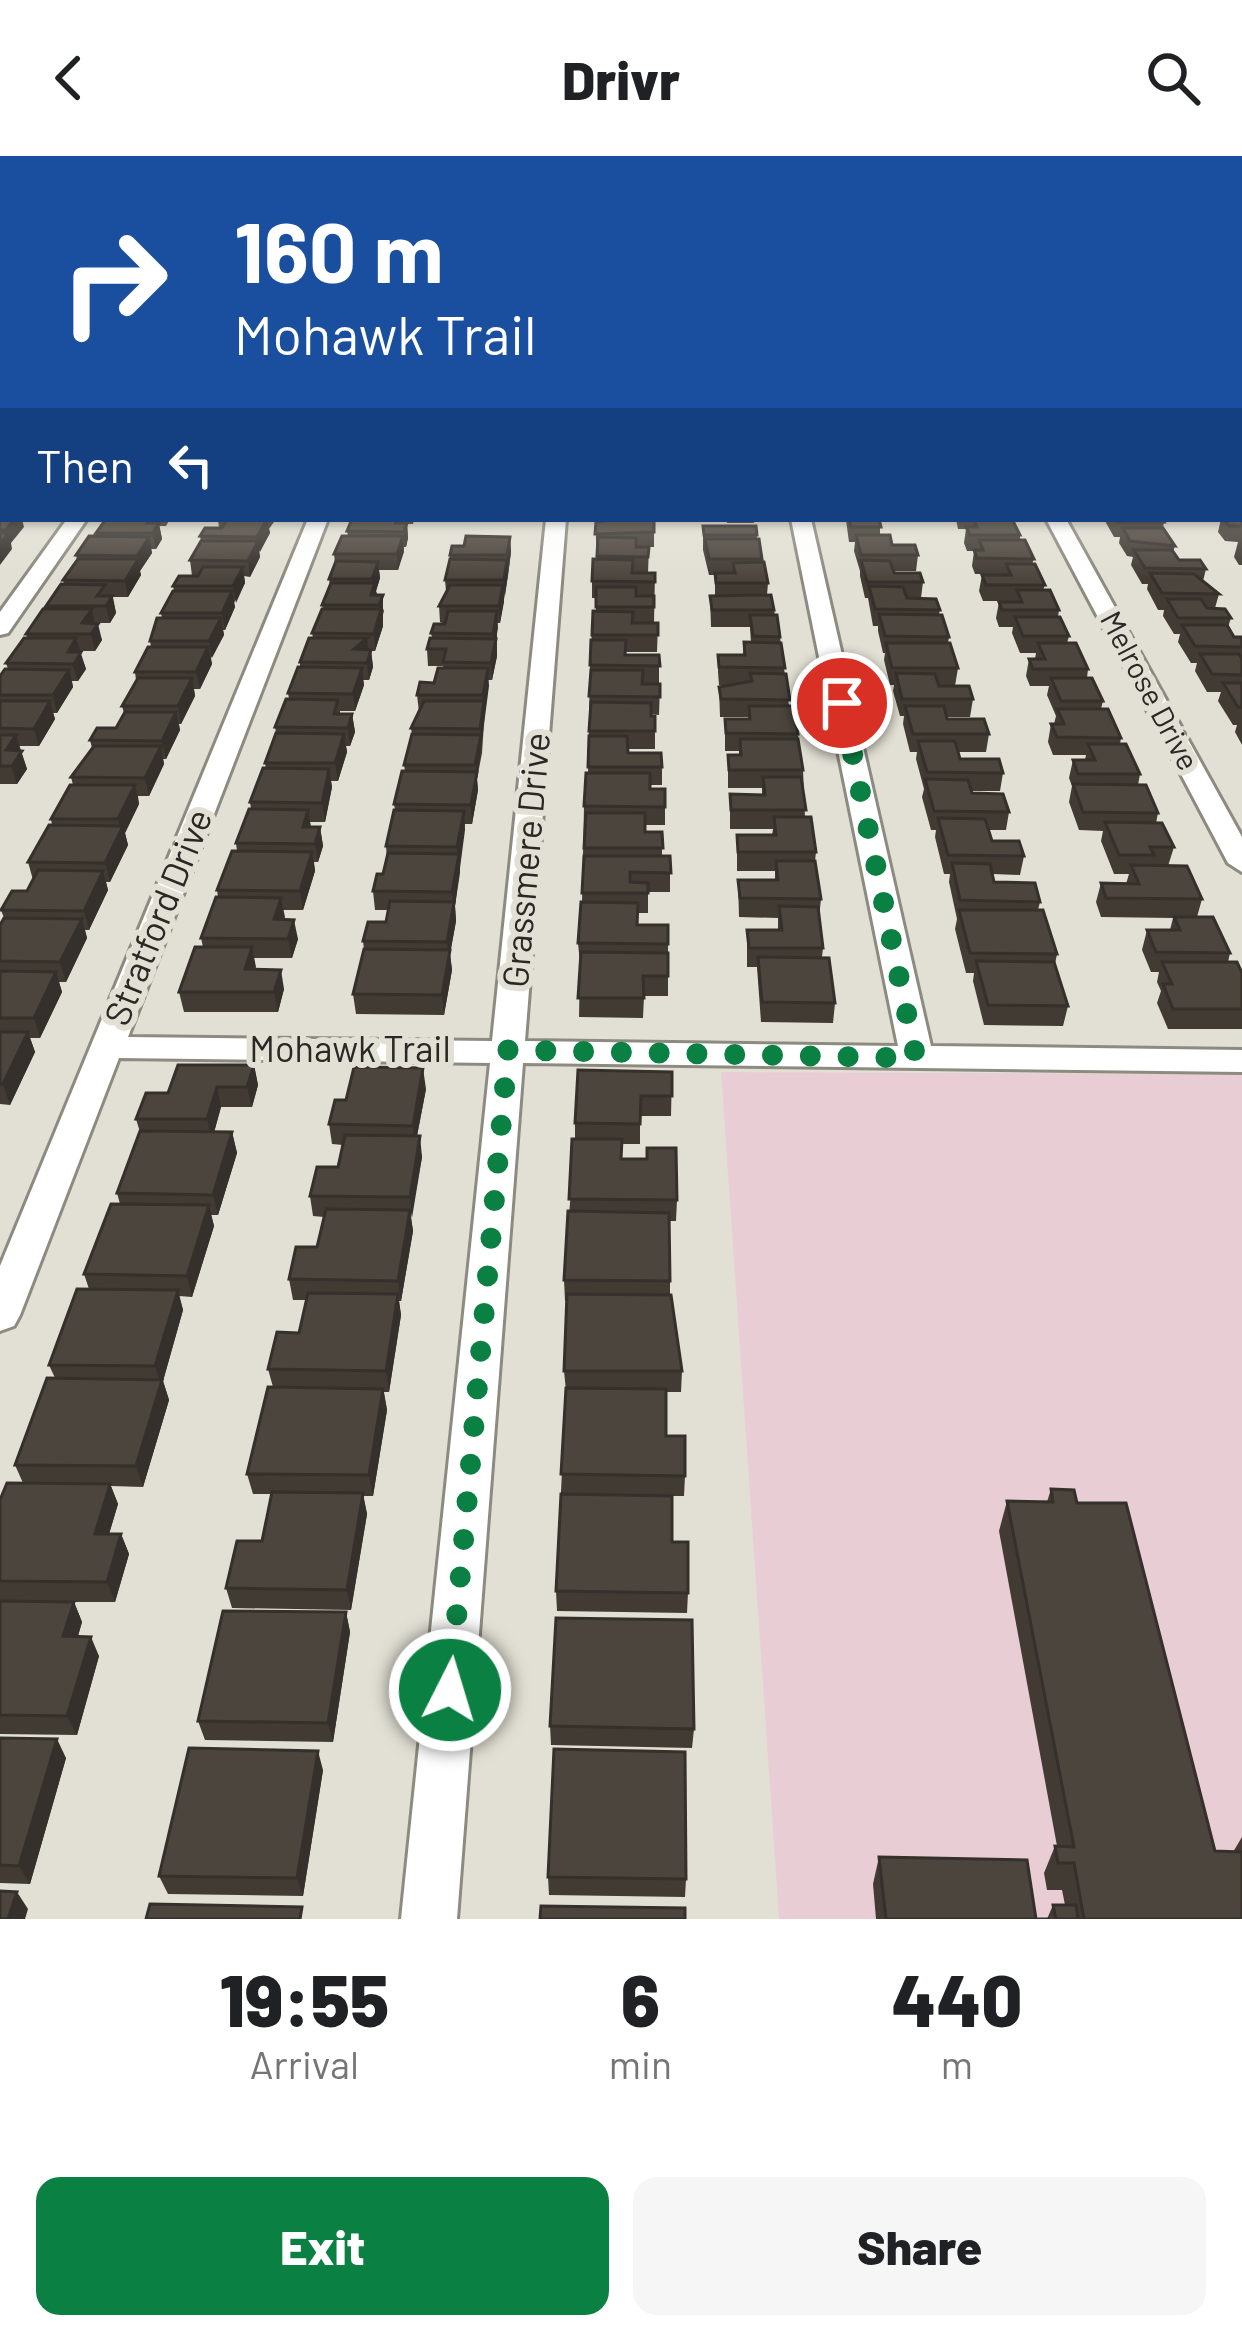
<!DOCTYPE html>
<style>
:root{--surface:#fff;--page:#f6f6f6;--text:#202124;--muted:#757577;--accent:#0b8043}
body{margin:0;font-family:Barlow,sans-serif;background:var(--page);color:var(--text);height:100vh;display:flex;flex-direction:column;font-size:45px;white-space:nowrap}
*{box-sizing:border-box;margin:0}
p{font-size:39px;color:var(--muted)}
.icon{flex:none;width:66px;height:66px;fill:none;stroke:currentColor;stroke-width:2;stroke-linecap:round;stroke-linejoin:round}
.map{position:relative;height:1763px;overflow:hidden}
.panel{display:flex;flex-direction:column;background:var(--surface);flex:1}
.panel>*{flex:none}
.banner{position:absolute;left:0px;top:0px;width:1242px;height:366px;box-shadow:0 3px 9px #0004;background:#1a4fa0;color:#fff;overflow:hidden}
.pin{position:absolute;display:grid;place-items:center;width:102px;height:102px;color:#fff;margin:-51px;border:6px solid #fff;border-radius:50%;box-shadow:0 3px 12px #0007}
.me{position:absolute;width:132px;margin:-66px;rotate:5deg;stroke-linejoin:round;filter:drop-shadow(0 0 9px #0008)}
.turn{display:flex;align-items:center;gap:42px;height:252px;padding:0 36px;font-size:54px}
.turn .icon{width:156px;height:156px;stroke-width:2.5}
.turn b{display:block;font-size:84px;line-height:102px}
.then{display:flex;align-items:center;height:114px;padding:0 36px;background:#0003;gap:24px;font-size:45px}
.eta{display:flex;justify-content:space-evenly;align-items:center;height:204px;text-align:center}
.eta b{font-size:72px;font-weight:800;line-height:84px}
.button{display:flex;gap:24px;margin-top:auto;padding:24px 36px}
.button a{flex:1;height:138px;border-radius:24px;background:var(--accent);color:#fff;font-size:48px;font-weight:800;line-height:138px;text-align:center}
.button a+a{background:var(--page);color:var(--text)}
header{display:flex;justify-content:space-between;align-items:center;height:156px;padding:0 36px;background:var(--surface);font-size:54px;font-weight:800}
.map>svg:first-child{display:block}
</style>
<header><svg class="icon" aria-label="back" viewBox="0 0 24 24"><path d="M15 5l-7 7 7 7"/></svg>Drivr<svg class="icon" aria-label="search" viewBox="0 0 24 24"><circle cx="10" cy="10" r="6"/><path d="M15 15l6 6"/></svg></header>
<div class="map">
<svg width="1242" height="1763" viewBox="0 0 1242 1763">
<rect width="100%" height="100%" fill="#e2e0d4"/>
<!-- education -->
<path fill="#e8ced4" d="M721,916L1242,918V1763H779Z"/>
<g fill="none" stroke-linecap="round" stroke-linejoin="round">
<defs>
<path id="minor" d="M0,238H3V248H0Z
M0,331H3V343H0Z
M67,363H87L8,477L0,479V456Z
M308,363H328L128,881L492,885L546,363H566L525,885L898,890L791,363H811L931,890L1242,894V916L523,907L457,1763H401L490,907L119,902L20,1159L14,1170L0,1175V1110Z
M1046,363H1066L1242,681V716L1228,707Z"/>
</defs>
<!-- minor casing -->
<use href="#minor" stroke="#8d8b80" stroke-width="6"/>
<!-- minor -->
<use href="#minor" fill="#fff" fill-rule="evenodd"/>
</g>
<!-- wall -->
<path fill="#413b34" d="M1239,176H1242V232L1239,231Z
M3,199V233H1L0,218L3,215L0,203Z
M1239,307H1242V409H1239L1234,401L1238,386L1225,385L1218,376L1221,363H1239Z
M106,363H170L166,370H159L162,383L156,393H151L152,397L140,415L141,419L128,441H113L116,457L110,467H95L102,484L95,495H79L86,513L78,525H72L73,531L57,557H53L55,563L39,590H19L27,613L17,628H0V520L8,513L6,507L27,482L26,478L64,428L63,424L77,404L76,399L97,381L96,377Z
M218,363H276L269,373L270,377L259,396L260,401L250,421L244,420L245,427L234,447L235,451L225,474H223L224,479L211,502L212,508L200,533H194L195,540L181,568H179L180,574L166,603H163L164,608L149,640H138L139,648L125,677L128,689L110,726H106L108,734L89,774H85L87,782L66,826H59L62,836L40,882H30L35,896L10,949L0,948V769L4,762L1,754L27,735L33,724L28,706L52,669L51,663L73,629L71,621L92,592L90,584L116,572L124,557L122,550L136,524L135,516L151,491L150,485L162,462L161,457L174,435L173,430L192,420L190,404L201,385L200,380L219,372Z
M352,363H414L413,368H407L408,382L406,391H404L398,414H379L380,422L376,435L384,455L382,462L383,470L375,495H371L373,511L369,524H363L364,529L355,555H340V558H352L355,576L350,590H346L347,596L338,625H331L332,631L325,666H310L311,671H320L323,690L318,706H314L315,715L303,754H283L284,763L298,783L292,802H254L255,813L284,833L278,856H184L179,836L203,791L201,782L218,741L217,734L237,695L236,687L251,653L250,646L266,613L265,607L276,577L275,571L289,543L288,537L300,511V506L313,482L312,477L323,453L322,449L330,429L329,423L335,407L334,398L348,380L347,375Z
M460,363H516V364Z
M595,363H654V391H649L648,417H655L654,467H658L657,496H626L625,499H659V527H642L660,528L659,559L651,558L655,560V593H628V597L662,611V629H650V633H665V669H645V676H662V700H670V736H648V757H638V769H668V840H644L643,862L579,861L580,807L578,787L582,746L584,650L588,617L590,509L593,455H596V442H592V425L597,403Z
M726,363H755L754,367H727Z
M843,363H898V365H880V379L892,389L918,399L916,415H894L923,426L921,442L940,454L939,458L949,481L948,487L958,512L955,530L973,543L970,561H947V563L989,578L986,596H958L960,603L1003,617L1000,635H971L972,637L1009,656L1006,674H989L992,685L1024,700L1020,719L993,718L994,726L1040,746L1038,754L1057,798L1055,808L1068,850L1063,870L984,869L973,825L974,817H966L955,773L957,763L949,726L950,718H944L935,681L936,674H931L922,641L924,633L916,603L917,596H910L903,568L904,560H900L893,535L894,529H890L884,504L885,497H883L878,475V470H873L868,442H865L860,420V415L854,395L855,386H849L846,364Z
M956,363H1012L1020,379V384L1034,403L1032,408L1045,429L1043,434L1059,454L1058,461L1069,480L1067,487L1088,513L1087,522L1103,545L1101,553L1121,582L1120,588L1140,618L1138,629L1158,657L1156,667L1174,691L1168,710L1202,743L1197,761L1230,797L1228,806L1242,817V873H1168L1157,847L1161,835L1157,826L1159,816H1151L1142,794L1147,774H1170L1173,762L1101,761L1096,746L1101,727L1126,728L1129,718H1114L1101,685L1103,675L1079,674L1069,646L1072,630L1069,622L1073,604H1085L1086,599H1053L1048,586L1051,568H1054L1056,560L1047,539L1049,530H1030L1026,520L1029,503H1035L1036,497H1020L1012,477L1013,471H999L996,462L999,446L1016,445H983L979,435L982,419L1004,418H975L972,410L974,395H967L964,387L966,373H958Z
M1105,363H1162L1164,366L1163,372L1175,390L1173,396L1179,404L1206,413L1203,425L1219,438L1215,452L1231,462L1228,471L1234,481H1242V589L1235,576L1237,569H1233L1218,545L1221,536H1207L1195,515L1197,507H1191L1178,486L1180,478H1174L1163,460L1164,454H1158L1147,433L1148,428H1142L1131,409L1133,401L1127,400L1119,387L1120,381H1114L1105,365Z
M703,370H756L757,383L768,427L767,439L774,454L780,481L789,550L798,578L803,614L805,661L816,696L815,705L821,743L819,762L823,792L822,801L835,847L833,867L761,866L757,811H747V774H778V762L739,761L738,724H775V715H737V679H772L773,673H730V638L762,639V632H728V599H739V595H725V563H748V561H720L719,531L731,529H719L718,516V499H743L744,486L751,487L750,471H711L710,440H715V419H709L703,394Z
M510,381L511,396L508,420L500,467H497V500L492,524H488L485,552L482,597L477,623L478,634L472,668H465L460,706V717L455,750L456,765L450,798L452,814L444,859L356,858L353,838L364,794L363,785L386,766L388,754H375L373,735L383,718L387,703L386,690L395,654L394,648L405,615L404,609L412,578L411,572L419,556L417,539L434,527L443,512V510H428L427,493L432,482L431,477L445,468L440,466L439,450L446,435L445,424L450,399L464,390Z
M254,909L258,929L252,951H221L214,976H232L237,997L218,1059H211L214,1070L192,1141L179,1140L183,1154L163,1225L169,1244L143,1331L111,1330L118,1348L109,1378H121L129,1398L115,1446H74L82,1466L78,1480L99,1500L77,1579L0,1578V1344L23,1327L15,1309L55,1222L49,1209L89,1133L84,1118L120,1048L117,1037L140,976L136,963L168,937Z
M672,916L671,960H640V988H622V1003L677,1044L676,1065H670V1139L682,1215L681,1236H666V1280L685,1320L684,1340H672V1386L688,1437L687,1457L557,1455L556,1435L566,1235L564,1215L567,1145H565L564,1124L575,983V967Z
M426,933L417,980L422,1001L411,1062L413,1075L401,1145H399L401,1159L389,1236H384L387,1254L373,1340H363L367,1358L351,1454L232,1452L226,1432L262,1385L272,1338H253L247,1318L273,1231L268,1213L299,1177L306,1144H293L289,1123L317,1091L324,1061L313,1060L310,1040L338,1011L343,989L332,988L329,968L346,944Z
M1051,1333L1077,1347L1215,1695L1233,1696L1242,1681V1763H876L873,1728L879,1701L1036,1763H1047L1053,1749H1065L1062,1734H1047L1044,1717L1055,1690H1057L999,1375L1007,1345L1047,1346Z
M346,1456L350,1476L333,1586L205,1584L198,1565Z
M550,1570L694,1573L692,1592L551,1589Z
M0,1582L66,1602L30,1728L0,1727Z
M323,1614L303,1740L168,1738L159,1720Z
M548,1721L686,1723L685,1741L549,1739Z"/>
<!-- shaded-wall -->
<path fill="#35302b" d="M14,363H22L24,371L11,387L12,393L0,409V388L7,379L6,374Z
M149,363H153L155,373L159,367L162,383L156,393L152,377L147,367Z
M267,363L270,377L260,396L257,381Z
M407,367L408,382L406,391L404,376Z
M403,380L404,396L398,414L397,398Z
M149,381L152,397L140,415L141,419L128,441L125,425L138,404L137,400Z
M510,381L511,396L505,440L504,424Z
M258,385L260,401L250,421L248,405Z
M378,406L380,422L376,435L377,443L371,439L373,432L372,423Z
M243,411L245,427L236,447L233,430Z
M503,429L504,446L500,467L499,450Z
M232,435L235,451L225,474L222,457Z
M383,439V470L375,495L374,478L380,457L379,449Z
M112,440L116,457L110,467L106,450Z
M92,453L95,470L82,467Z
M497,455L498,472L494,495L493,478Z
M221,462L224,479L212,502L209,485Z
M98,468L102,484L95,495L91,478Z
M76,482L86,513L78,525L68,496Z
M367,482L369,499L354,493Z
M496,483L497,500L492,524L491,507Z
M208,491L212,508L200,533L196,516Z
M371,494L373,511L369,524L367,507Z
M362,512L364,529L355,555L353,538Z
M488,512L489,530L477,623L478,634L472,668L471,649L480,582L483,539Z
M69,514L73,531L57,557L53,539Z
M192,522L195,540L181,568L178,550Z
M50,545L55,563L39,590L34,573Z
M176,556L180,574L166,603L162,585Z
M352,558L355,576L350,590L348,572Z
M344,578L347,596L338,625L335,607Z
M16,579L27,613L17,628L6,594Z
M161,590L164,608L149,640L145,622Z
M329,613L332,631L325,666L322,647Z
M135,629L139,648L125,677L128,689L110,726L105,707L121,674L118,663Z
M308,654L311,672L305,690L303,671Z
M464,655L465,674L455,750L456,765L450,798L452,814L444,859L442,839L449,801L447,786L453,750L452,736L458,702L457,691Z
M320,671L323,690L318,706L315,688Z
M312,696L315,715L303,754L300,735Z
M103,715L108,734L89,774L84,755Z
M281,742L285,761L277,783L274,763Z
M82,763L87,782L66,826L60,806Z
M294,764L298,783L292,802L288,783Z
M252,791L256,811L248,833L245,813Z
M281,814L284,833L278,856L274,836Z
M56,816L62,836L40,882L34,862Z
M28,876L35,896L10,949L3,928Z
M254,909L258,929L252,951L247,931Z
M423,912L426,933L415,990L413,970Z
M217,931L221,951L212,984L207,963Z
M232,976L237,997L218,1059L213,1039Z
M420,980L422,1001L412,1062L410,1041Z
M209,1049L214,1070L192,1141L187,1120Z
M410,1054L413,1075L401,1145L398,1125Z
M178,1134L183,1154L163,1225L169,1244L143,1331L136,1310L161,1229L155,1210Z
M398,1138L401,1159L389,1236L386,1215Z
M383,1233L387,1254L373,1340L369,1319Z
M110,1328L118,1348L103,1398L95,1378Z
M363,1337L367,1358L351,1454L347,1434Z
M121,1378L129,1398L115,1446L107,1426Z
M74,1446L82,1466L72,1500L63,1480Z
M346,1456L350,1476L333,1586L328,1567Z
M91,1481L99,1500L77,1579L67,1560Z
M57,1583L66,1602L30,1728L19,1710Z
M318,1595L323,1614L303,1740L297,1722Z
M17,1736L28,1753L25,1763H8Z"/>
<!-- building -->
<path fill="#4c453d" stroke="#35302b" stroke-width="3" d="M1239,185H1242V205L1239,204Z
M1239,307H1242V325H1239Z
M1239,351H1242V370H1229L1224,363H1239Z
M0,356H3V363H14L6,374H0Z
M106,363H149L147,367H159L152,377H96Z
M227,363H267L257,381L200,380L205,372H222Z
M352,363H396L395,367H407L404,376L347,375Z
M621,363H654V376L595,378L596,366Z
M849,363H879L881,371H851Z
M974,363H1012L1020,379H970L966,371H977Z
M1116,363H1162L1164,366H1117Z
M703,370H756L757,379H704Z
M1123,372H1163L1175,390L1130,385Z
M0,377H8L0,388Z
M856,379H890L892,389H915L918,399H861Z
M89,380L149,381L137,400L76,399Z
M342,380H403L397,398H334Z
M466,380L510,381L507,399H450L452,390H464Z
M598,381L636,382V391H649L648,401L597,400Z
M705,383H759L762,403H709Z
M979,384H1025L1034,403L977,402L974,394H983Z
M201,385H258L248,405L190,404Z
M1134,394H1172L1179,404H1200L1206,413L1145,412Z
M78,403H138L125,425L63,424Z
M450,403L507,404L504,424H445Z
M593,403L633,404L632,417H655V426L592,425Z
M861,404L890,405L894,417H920L923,426H867Z
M336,405L378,406L372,423H329Z
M764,406L768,427H716L715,417H735L733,407Z
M1006,408H1035L1045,429H986L982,419H1011Z
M203,411H243L233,430H173L179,420H198Z
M1150,417L1194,418L1219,438L1162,437Z
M331,427H375L371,439H383L379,449H322Z
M61,428L105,429L97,440H112L106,450H46Z
M450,429H503L499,450H439Z
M869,430L903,431L907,442L936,443L940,454L875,453Z
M596,431H636V440H654V451H596Z
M1017,434H1050L1059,454H1002L999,446H1022Z
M173,435H232L222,457H161Z
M771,439L774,454H712L710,440Z
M1167,443H1201L1207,452L1225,453L1231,462H1178Z
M43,453H92L82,467L98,468L91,478H26Z
M322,453H381L374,478L312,477Z
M448,455H497L493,478L431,477L434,468H445Z
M593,455L633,456L632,467H658V479H592Z
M879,458L942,459L949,481L885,480Z
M750,459H777L780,481L753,480Z
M1015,461H1060L1069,480H1023Z
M157,462H221L209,485H150Z
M1182,469H1227L1234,481H1242V491L1195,490Z
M24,482H76L68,496H81L74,508L6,507Z
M309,482H367L354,493L371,494L367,507L300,506Z
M430,482L496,483L491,507L443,506L446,493H427Z
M591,484H626L625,499H659L660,510L590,509Z
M744,486L781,487L785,512L719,511L718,499H745Z
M886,487H950L958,512H892Z
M1038,487H1076L1088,513H1033L1029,503H1045Z
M148,491H208L196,516H135Z
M1200,498H1239L1242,503V519L1212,518Z
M298,511L362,512L353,538L288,537Z
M438,512H488L483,539H417L420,526L434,527Z
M5,513L69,514L53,539H0V520Z
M591,514H643L642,528H660V541L589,540Z
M750,517L786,518L790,544L721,543L719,531L752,525Z
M896,517L935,518L939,530H969L973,543H902Z
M138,522H192L178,550H122Z
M1051,522H1092L1103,545H1061Z
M1223,527H1242V551H1238Z
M286,543L338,544L334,558H352L348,572L275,571Z
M0,545H50L34,573L0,572Z
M424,545H484L480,573L411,572Z
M591,546L651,547V560H655V575H589Z
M749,550H793L798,578L726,577L725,563H750Z
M905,550H944L947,563H984L989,578H913Z
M1057,553H1108L1121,582L1057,581L1051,568H1064Z
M125,556H176L162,585L90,584L97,572H116Z
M276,577L344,578L335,607H265Z
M412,578L481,579L475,609H404Z
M0,579H16L6,594L22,595L12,610H0Z
M589,580H627L628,597H661L662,611H588Z
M740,583H798L803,614H729L728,599H741Z
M918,585H955L960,603H999L1003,617L927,616Z
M1088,588H1126L1140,618H1078L1073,604H1095Z
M94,590H161L145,622L71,621Z
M263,612L329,613L322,647L250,646Z
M402,615L477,616L471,649L394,648Z
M586,617H650V633H665V651L584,650Z
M763,621H801L806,654H731L730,638L765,639Z
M925,623L968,624L972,637L1003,638L1009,656L934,655Z
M1073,628L1146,629L1158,657L1083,656Z
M70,629H135L118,663H51Z
M249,653L308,654L303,671H320L315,688L236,687Z
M394,654L464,655L457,691L386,690Z
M586,657H645V676H662L663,692H584Z
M774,661H811L816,696H738L737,679H776Z
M938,662L985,663L992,685H1019L1024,700L948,699Z
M1105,666L1162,667L1174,691H1150L1154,699H1119Z
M49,669L123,670L105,707L28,706Z
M232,695L312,696L300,735L217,734Z
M388,697L459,698L452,736L373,735L377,718H383Z
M584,700H670L671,717L630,716V726L648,727V737H582Z
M776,705H815L821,743L740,742L738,724H778Z
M952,707L990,708L994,726L1035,727L1040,746L960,744Z
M1131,709L1187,710L1202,743L1106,742L1101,727L1139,728Z
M38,714L103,715L84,755L1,754L12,735H27Z
M216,741L281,742L274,763L294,764L288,783L201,782Z
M390,745L454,746L447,786L363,785L368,766H386Z
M581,746L638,747L637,769H668V788L578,787Z
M779,750L818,751L823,792H749L747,774H782Z
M959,754H1043L1057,798L970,797Z
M1174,761H1213L1230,797L1156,796L1147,774H1180Z
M4,762L82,763L60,806L0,805V769Z
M195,791H252L245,813L281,814L274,836H179Z
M364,793L450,794L442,839L353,838Z
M581,796L668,797V820H643L644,842H578Z
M758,801L829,802L835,847L762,846Z
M976,805L1054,806L1068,850L988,849Z
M1162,806H1237L1242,817V853H1173L1163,828H1172Z
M0,815L56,816L34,862H0Z
M0,876H28L3,928H0Z
M178,909H254L247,931H217L207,963H136L146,937H168Z
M354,911L423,912L413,970L329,968L335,944H346Z
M578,914L672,916V940H641L640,968L575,967Z
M140,975L232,976L213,1039L117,1037Z
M345,979L420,980L410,1041L310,1040L317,1011H338Z
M572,983H622L621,1003H647V992H676L677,1044L569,1043Z
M111,1048L209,1049L187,1120L84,1118Z
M326,1053L410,1054L398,1125L289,1123L296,1091H317Z
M568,1055L669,1057L670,1125L564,1124Z
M77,1133L178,1134L155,1210L49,1209Z
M308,1137L398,1138L386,1215L268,1213L277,1176L299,1177Z
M567,1138L671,1139L682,1215H564Z
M47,1222L162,1224L136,1310L15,1309Z
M268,1231L383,1233L369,1319L247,1318Z
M566,1232L666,1233V1280H685V1320L561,1318Z
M7,1327L110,1328L95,1378H121L107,1426L0,1425V1344Z
M1051,1333L1074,1334L1077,1347H1126L1215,1695L1242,1696V1763H1056L1053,1749H1076L1078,1763H1084L1074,1707H1058L1055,1690L1074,1691L1007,1345L1053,1346Z
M272,1336L363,1337L347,1434L226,1432L237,1385H262Z
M561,1338L672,1340V1386H688V1437L556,1435Z
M0,1445L74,1446L63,1480L91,1481L67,1560L0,1559Z
M223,1455L346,1456L328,1567L198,1565Z
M556,1462L692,1464L694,1573L550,1570Z
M0,1582L57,1583L19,1710L0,1709Z
M189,1592L318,1595L297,1722L159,1720Z
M554,1593L685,1596L686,1723L548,1721Z
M879,1701L1027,1704L1036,1763H1050H886Z
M0,1735L17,1736L8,1763H0Z
M150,1748L302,1751L300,1763H146Z
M541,1750L685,1752V1763H540Z"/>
<!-- sky -->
<linearGradient id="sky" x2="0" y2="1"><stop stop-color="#79a6de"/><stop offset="0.42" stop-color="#f2f1ec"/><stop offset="1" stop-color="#f2f1ec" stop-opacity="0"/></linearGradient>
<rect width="1242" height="423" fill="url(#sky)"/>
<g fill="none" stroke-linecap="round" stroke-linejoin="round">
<!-- route -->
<path stroke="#0b8043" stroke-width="21" stroke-dasharray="0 37.8" d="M450,1534L508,894L916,902L842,547"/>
</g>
<g text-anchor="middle" stroke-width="12" stroke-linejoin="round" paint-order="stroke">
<!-- far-street labels -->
<g font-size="30" fill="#292824" stroke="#e2e0d4">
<text transform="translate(1149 535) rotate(62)" y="10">Melrose Drive</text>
</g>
<!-- street labels -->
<g font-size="36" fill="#292824" stroke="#e2e0d4">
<text transform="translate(526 704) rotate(-85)" y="13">Grassmere Drive</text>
<text transform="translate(158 761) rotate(-68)" y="13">Stratford Drive</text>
<text x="350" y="906">Mohawk Trail</text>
</g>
</g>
</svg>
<div class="pin" style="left:842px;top:547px;background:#d93025"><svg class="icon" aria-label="arrive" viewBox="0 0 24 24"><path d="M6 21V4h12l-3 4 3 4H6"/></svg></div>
<svg class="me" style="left:450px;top:1534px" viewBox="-20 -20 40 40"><circle r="17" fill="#0b8043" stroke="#fff" stroke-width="3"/><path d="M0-11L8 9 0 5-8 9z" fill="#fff"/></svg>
<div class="banner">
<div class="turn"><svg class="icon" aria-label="right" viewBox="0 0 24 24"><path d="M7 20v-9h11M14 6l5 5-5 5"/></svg><div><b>160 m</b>Mohawk Trail</div></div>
<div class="then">Then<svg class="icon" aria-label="left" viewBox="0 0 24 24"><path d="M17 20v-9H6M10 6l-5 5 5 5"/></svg></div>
</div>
</div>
<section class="panel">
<div class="eta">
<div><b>19:55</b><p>Arrival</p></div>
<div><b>6</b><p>min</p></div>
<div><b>440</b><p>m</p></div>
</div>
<div class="button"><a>Exit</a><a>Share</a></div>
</section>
